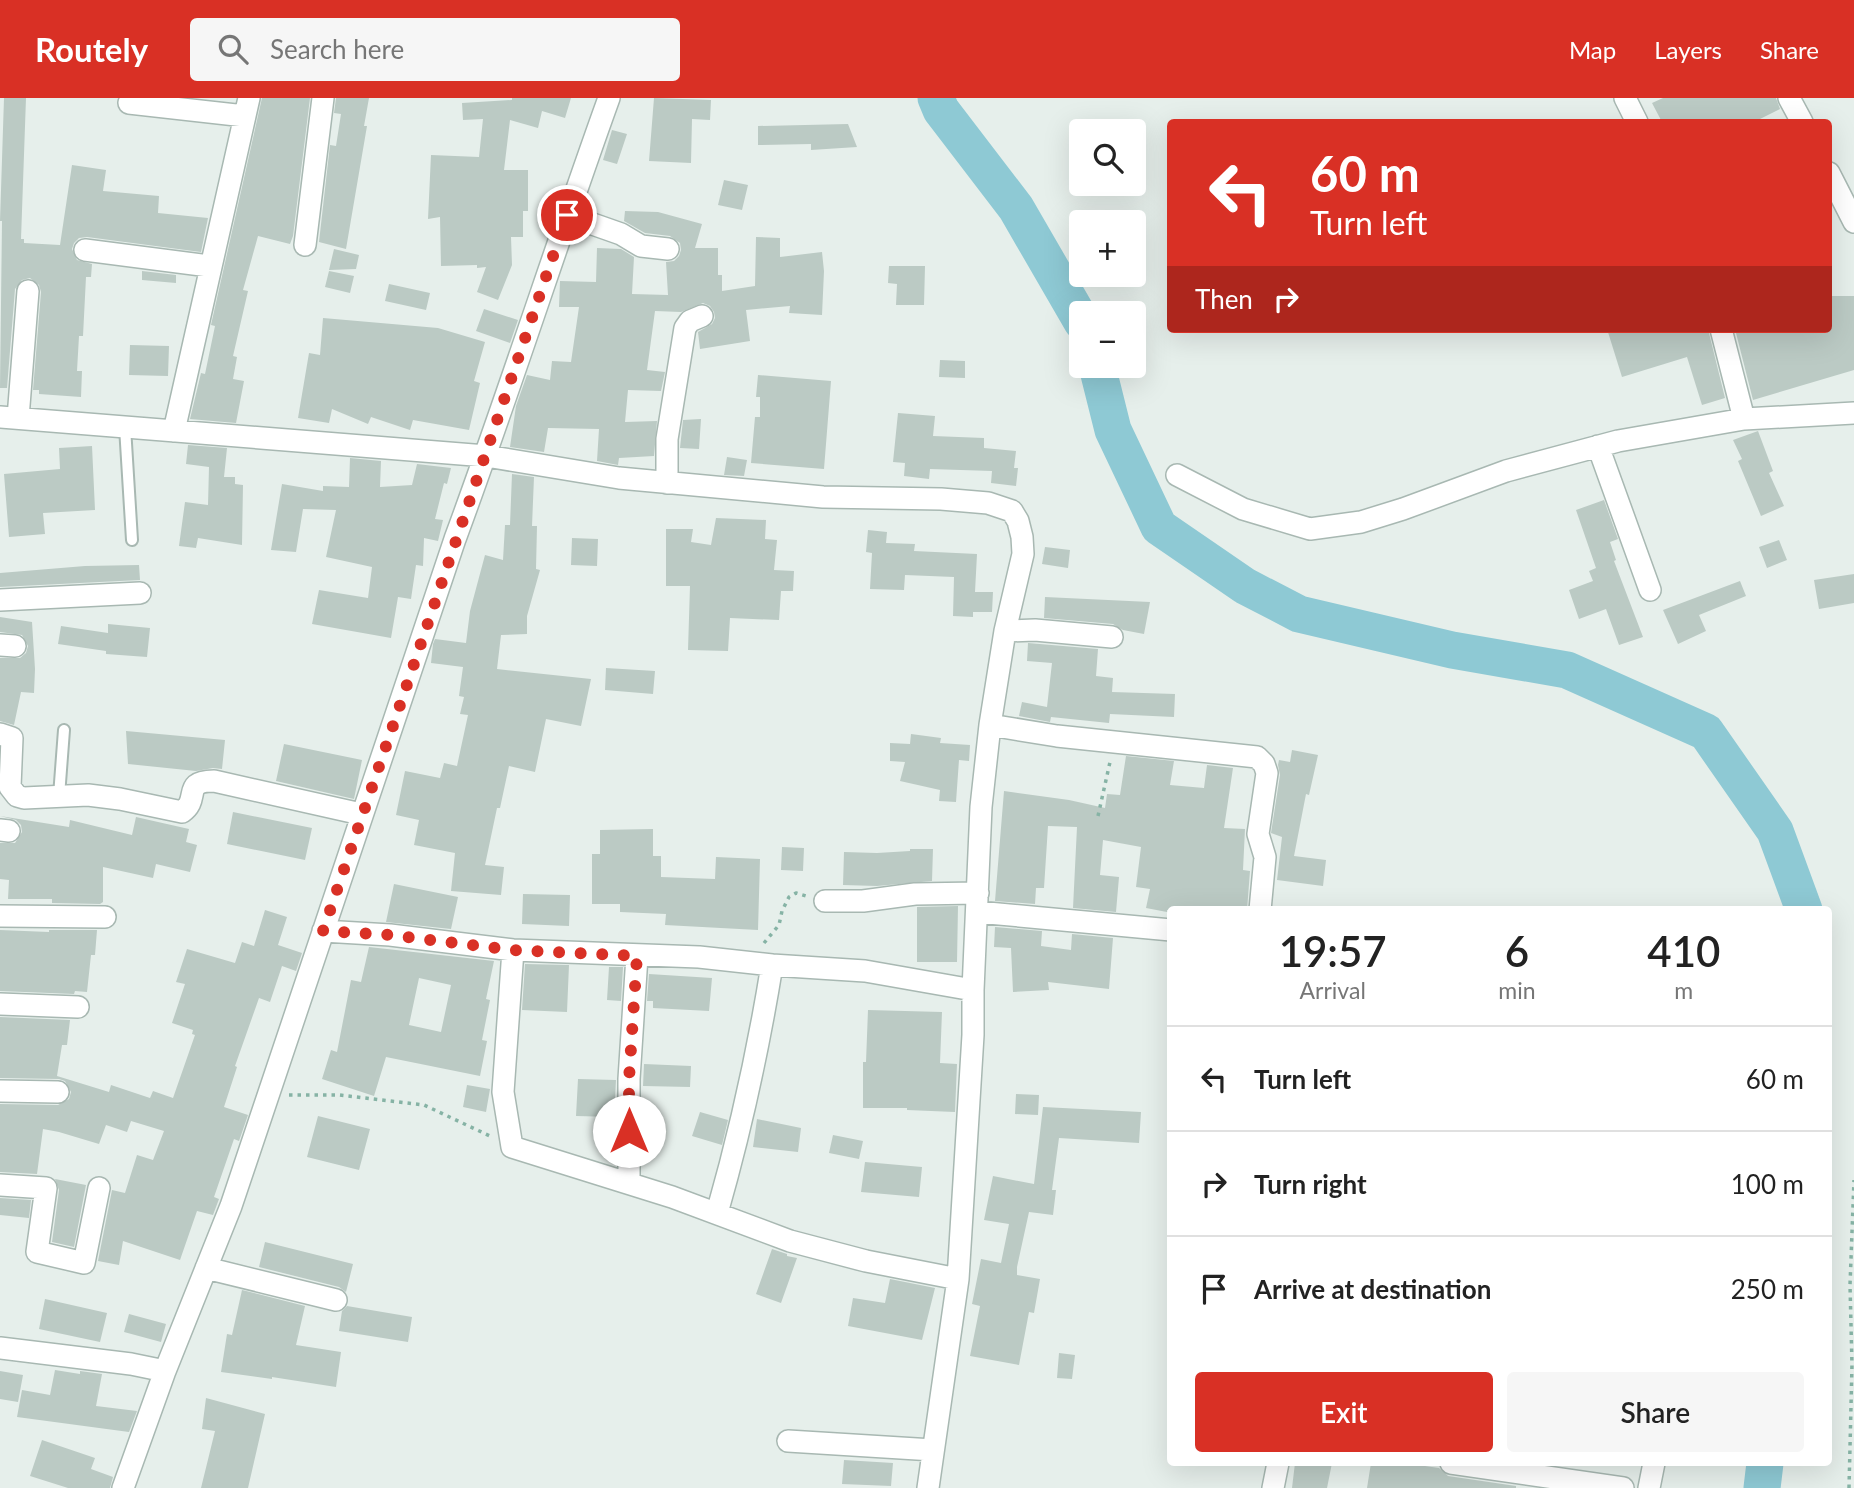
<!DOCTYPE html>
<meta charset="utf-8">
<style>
:root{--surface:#fff;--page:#f6f6f6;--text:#222;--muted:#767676;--line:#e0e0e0;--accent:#d93025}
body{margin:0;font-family:Lato,sans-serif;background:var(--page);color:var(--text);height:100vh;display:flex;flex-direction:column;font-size:26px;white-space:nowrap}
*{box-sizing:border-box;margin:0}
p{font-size:23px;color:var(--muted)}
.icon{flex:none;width:38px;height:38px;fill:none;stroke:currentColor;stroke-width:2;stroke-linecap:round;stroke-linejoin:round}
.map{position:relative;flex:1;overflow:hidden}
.sheet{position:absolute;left:1167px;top:808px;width:665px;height:560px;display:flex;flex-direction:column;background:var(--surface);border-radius:7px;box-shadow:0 7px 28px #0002}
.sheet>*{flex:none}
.banner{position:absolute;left:1167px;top:21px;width:665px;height:214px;border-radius:7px;box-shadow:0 7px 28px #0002;background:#d93025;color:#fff;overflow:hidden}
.controls{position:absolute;left:1069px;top:21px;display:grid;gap:14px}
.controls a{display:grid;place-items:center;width:77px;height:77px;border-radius:7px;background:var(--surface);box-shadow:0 7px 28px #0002;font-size:35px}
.pin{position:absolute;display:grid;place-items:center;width:60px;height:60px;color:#fff;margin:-30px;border:4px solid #fff;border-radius:50%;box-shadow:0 2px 7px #0007}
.me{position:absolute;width:77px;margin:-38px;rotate:0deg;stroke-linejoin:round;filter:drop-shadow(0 0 5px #0008)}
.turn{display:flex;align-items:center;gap:24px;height:147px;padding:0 28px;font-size:32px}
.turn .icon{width:91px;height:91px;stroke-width:2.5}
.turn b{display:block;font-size:49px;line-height:60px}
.then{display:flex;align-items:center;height:66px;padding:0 28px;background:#0003;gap:14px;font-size:26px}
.eta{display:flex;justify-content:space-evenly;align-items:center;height:119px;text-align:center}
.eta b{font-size:42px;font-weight:600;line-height:49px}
.action{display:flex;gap:14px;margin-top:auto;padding:14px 28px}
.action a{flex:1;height:80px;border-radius:7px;background:var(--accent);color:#fff;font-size:28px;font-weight:600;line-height:80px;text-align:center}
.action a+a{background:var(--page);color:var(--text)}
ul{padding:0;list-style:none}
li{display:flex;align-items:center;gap:21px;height:105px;padding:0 28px;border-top:2px solid var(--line)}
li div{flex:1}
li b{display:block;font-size:26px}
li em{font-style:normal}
header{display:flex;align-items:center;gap:42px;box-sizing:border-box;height:98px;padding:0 35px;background:var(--accent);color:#fff}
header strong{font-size:33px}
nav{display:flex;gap:38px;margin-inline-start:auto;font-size:24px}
.search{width:490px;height:63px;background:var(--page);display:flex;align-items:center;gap:18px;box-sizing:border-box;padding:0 24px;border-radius:7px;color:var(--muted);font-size:26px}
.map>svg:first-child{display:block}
</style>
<header>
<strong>Routely</strong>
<div class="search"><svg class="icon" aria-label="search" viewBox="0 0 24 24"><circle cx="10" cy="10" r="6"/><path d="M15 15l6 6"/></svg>Search here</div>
<nav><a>Map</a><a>Layers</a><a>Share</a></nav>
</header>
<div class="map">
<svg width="1854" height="1390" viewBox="0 0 1854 1390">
<rect width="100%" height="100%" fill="#e6efeb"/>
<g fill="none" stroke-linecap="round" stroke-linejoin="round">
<!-- river -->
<path stroke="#8ec9d4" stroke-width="37" d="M936,0L941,12L1016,110L1082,224
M1097,268L1113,332L1159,429L1245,488L1299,516L1452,552L1567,572L1706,634L1775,733L1804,812
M1762,1390L1765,1365"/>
</g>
<!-- building -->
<path fill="#bbcac4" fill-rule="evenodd" d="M4,0H26L21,141H24V145L60,147L72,67L106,72L103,93L159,98L158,115L208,120L201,154L87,139L79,140L74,145L72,151L77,162L92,166L91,179H86L83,238H79L77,273H82L81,299L39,296V292H33L41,194L39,187L30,180L22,182L15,191L7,290H0L2,123H0Z
M262,0H310L293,138L290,146L258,138L243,192L248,193L233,258L237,259L233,281L244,283L236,325L190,321L201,275L205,276L215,228L211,227Z
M336,0H369L364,28H367L346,151L319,144L330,47L336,48L341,16L334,15Z
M512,0H571L565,20L542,13L538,30L510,22L504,72H528V113H523V139H511L512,167L498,202L477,194L486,169L477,170V167L441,168L440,119L428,121L431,57L479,59L483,21L463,22L462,5L512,2Z
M654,0L711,2L710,22L692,21L691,65L649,63Z
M1663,0H1776L1780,11L1754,24H1662L1652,5Z
M848,26L857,49L811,52V46L758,47V28Z
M612,32L627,36L617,66L603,62Z
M724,82L748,87L742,112L718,107Z
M625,113L658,114L702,126L695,150H718V177H722V193L755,188L756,139L780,140V159L822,154L824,173L822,217L789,215L790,208L746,212L750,243L700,251L698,234L712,226L715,220L714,214L710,208L703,205L681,214L655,213L647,272L665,274L661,293L628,292L625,324L657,323L654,358L619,360L618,367L597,363L599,331L548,330L544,354L510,349L516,308L527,277L550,282L552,263L571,264L579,209H559L560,183L596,184L597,150L621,151L634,159L632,196L668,197L666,164L674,163L679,158L681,152L680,145L670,138L645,135L624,123Z
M334,151L359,157L356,171L329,172Z
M889,168H925L924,207H896L897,186L888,185Z
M142,173L176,177V185L142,182Z
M329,173L354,178L350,195L325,189Z
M389,186L430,195L426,212L385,203Z
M1829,198H1854V272L1753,302L1735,231H1829Z
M484,211L518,222L510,245L476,233Z
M323,220L438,230L485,244L474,283L480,285L469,332L413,322L410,332L371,319L368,326L332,311L329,325L298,320L309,255L320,257Z
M1607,231H1708L1725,300L1702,307L1687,259L1622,279Z
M130,247L169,248L168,278L129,277Z
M940,262L965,263V280L939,279Z
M758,277L831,283L824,371L751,365L755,319H760V299H756Z
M898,315L935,318L933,338L984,340V350L1016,353L1014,370H1018L1016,388L991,385L992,373L930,371L929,381L904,378L905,365L893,364Z
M701,321L699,351L680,350L683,322Z
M1758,333L1773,373L1769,375L1784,408L1761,418L1738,363L1742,361L1733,342Z
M188,347L227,350L224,379H235V386L243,387L242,447L198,440L196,450L179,448L185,404L208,407L209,369L186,366Z
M92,348L95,412L43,415L45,436L9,439L4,376L60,371L59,350Z
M727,359L747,362L744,378L724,377Z
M350,360L381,363L380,389L412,387L417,366L451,370L447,386L444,385L435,421L443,422L438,443L424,440L423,468L416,467L411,501L398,499L391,540L312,526L319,492L368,500L372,469L326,459L336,412L303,411L296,454L271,452L282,386L323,393V388L349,389Z
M512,376L534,379L532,428H537L536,471L540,472L527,518V536L501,537L497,571L591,581L581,628L546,621L535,674L509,668L500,710H497L485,767L504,769L501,797L451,793L455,755L414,747L419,722L396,717L405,673L440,680L444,665L457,668L468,617L460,616L464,599L459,598L463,569L431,565L433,546L435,541L466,545L470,513L485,457L503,462L505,427H510Z
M1604,402L1618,441L1610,444L1616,462L1614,463L1643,539L1619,547L1606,511L1579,521L1569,492L1593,483L1589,473L1596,470L1576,412Z
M716,420L766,422L765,441L777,442L774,472L794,473L793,493H781L779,522L730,520L728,553L688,552L690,488H666V431H693L691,444L711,447Z
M868,432L887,434L886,445L915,446L914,453L977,456L975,494H993L992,514H973V519L953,518L954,479L905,477L904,492L870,491L872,455L866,454Z
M572,440L598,441L597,468L571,467Z
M1779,442L1787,462L1767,470L1759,449Z
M1045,449L1070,452L1068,470L1042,466Z
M139,467L140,482L0,489V475L85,468Z
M1854,476V505L1819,511L1814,482Z
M1740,483L1746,498L1699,517L1706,533L1678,546L1663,512Z
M1045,499L1150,504L1144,536L1123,532L1113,526L1044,520Z
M0,519L32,524L35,571L34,595L21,594L14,627L0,623V560H20L26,555L28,548L22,537L0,534Z
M108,526L150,530L147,559L106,556V553L58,546L61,528L108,535Z
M1028,545L1098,551L1096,578L1113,580L1112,594L1175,596L1174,619L1110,616L1109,625L1051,619L1050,624L1019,618L1022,604L1047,609L1052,565L1027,563Z
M606,570L655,573L653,596L605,592Z
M126,633L225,642L222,671L213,670L196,673L128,666Z
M911,636L941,640L940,645L970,647L969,663L959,662L956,704L939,703L940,692L900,683L905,664L890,663V645L910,646Z
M284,646L362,662L354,701L276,683Z
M1292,652L1318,657L1309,697L1306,696L1294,758L1326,762L1323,788L1277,782L1282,739L1271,735L1280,677L1278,667L1279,662L1290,664Z
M1126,658L1174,663L1170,687L1204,690L1207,667L1233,670L1224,730L1245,731L1243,772L1250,773L1247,812H1167V814L1146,810L1150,791L1136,789L1141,749L1103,742L1100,777L1119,779L1116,814L1073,810L1077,729L1048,728L1044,790H1036L1035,806L995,803L1004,693L1069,702L1105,710L1107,696L1120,697Z
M233,714L312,730L305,762L227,746Z
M0,718L69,729L70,722L132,737L136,719L189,731L186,744L197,747L190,774L156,766L153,780L103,769V804L100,806L52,805V801H8L9,782L0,781V745H15L22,734L21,727L16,722Z
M653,731V758H661V779L715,781L716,759L760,761L758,832L665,827L666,816L620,814V806H592V756H600V732Z
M782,749L804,750L803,773L781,772Z
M910,751H933L932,783L877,788L843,787L844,754L877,755L910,753Z
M394,786L458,799L451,831L386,824Z
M523,796L570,797L569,828L522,826Z
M958,808L957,864H917V809Z
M265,812L287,819L278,847L302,855L296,873L282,868L270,904L259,900L235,968L237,969L224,1009L248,1017L239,1043L234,1041L214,1099L219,1101L213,1117L197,1113L180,1162L123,1143L119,1167L98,1163L112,1092L125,1095L137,1057L153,1062L164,1033L131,1023L127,1034L106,1027L99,1046L59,1034L43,1031L37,1076L0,1074V1006L58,1007L69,1001L71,994L65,983L59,981L0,980V919L70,922L67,947H62L57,978L109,994L111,987L150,1000L153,993L173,1000L195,937L192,936L193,932L172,925L185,886L176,884L187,851L235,865L242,844L254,848Z
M995,829L1042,833L1041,848L1071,852L1072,836L1113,840L1109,891L1048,884L1049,892L1013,894L1011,850L994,849Z
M0,832L49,834V832H97L95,857H91L87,894L75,893L74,896L0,893Z
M369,849L494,863L486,901L490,902L482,942L487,943L480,978L386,959L374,998L322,981L331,952L337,954L351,882L361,884ZM419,880L451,887L441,934L409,927Z
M525,866L569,867L567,914L522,912Z
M609,869H623L621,903L607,902Z
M649,876L712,880L709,913L653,910V903H647Z
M868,912L942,914L940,965L957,966L955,1014L907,1012V1010H863V964H866Z
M644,966L691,968L690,989L643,988Z
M578,981L616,982L614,1019L576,1018Z
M467,987L490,991L486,1014L463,1009Z
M1016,996L1039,997L1038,1017L1015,1016Z
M1043,1009L1141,1014L1139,1045L1059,1040L1052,1092H1056L1053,1117L1029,1114L1017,1169V1177L1040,1181L1034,1215L1029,1214L1019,1267L970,1258L980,1208L972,1206L981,1161L1001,1165L1009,1126L984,1122L993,1078L1034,1086Z
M700,1014L728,1022L722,1047L692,1038Z
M318,1018L370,1031L359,1072L307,1059Z
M757,1021L801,1030L798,1054L753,1049Z
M833,1037L863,1043L859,1061L829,1055Z
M865,1064L922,1069L919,1099L861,1094Z
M55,1081L86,1087L74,1149L52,1144L59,1092Z
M0,1100L31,1102L29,1120L0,1117Z
M265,1144L353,1166L346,1194L339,1189L259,1169Z
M772,1151L787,1156V1158L797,1160L781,1205L756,1196Z
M890,1181L935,1190L922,1242L848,1228L853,1200L885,1205Z
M242,1192L305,1208L296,1247L341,1254L336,1289L272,1279V1281L221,1274L227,1236L232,1237Z
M45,1201L107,1215L100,1244L39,1231Z
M347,1208L412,1219L408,1244L339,1233L342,1213Z
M129,1216L166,1226L161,1244L124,1234Z
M1059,1255L1075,1257L1072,1281L1057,1280Z
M55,1272L80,1276V1273L102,1276L96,1308L137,1313L129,1334L17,1319L22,1292L50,1297Z
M0,1273L23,1277L18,1304L0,1301Z
M206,1300L265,1316L248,1390H201L215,1333L202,1331Z
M42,1342L95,1360L91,1371L113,1379L110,1390H68L30,1378Z
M844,1362L893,1365L891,1388L842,1386Z
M1295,1365H1332L1327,1390H1292Z
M1371,1365H1426L1425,1368L1439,1370L1448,1378L1516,1388V1390H1367Z"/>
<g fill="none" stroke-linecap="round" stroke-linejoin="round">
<defs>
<path id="lane" d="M125,329L132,442
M59,698L64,632"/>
<path id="street" d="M1625,0L1637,24
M1789,0L1802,24
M129,5L245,18
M1829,75L1854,124
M567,117L621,136L641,148L668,151
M305,147L323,0
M85,152L209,168
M1721,231L1744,321
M0,319L486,358L619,380L823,399L941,401L988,405L1012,413L1018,423L1022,439L1023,456L1005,533L990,627L981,709L973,892V937L958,1181L928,1390
M18,320L28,193
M174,333L249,0
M1598,348L1650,492
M1177,377L1243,411L1310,431L1361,424L1403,411L1506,373L1618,343L1744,321L1854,315
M667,385V341L685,230L690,223L702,218
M0,502L140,495
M1005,533L1035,532L1112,539
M0,547L15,548
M990,627L1057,638L1257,659L1264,666L1267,675L1258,736L1265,759L1260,812
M0,636L12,640L10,689L17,698L24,700L88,697L120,701L182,714C201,701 181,683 214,683L361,716
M0,732L9,733
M825,803H863L915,796L978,795
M977,814L1171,832
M0,818L105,819
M323,833L390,837L513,852L699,859L772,867
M513,852L503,994L512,1049L672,1099L790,1143L866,1163L958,1181
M0,906L78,909
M0,993L58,994
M629,1085V981L637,858
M0,1087L46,1090L37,1154L84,1165L99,1090
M717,1115C741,1031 758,954 772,867L865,873L973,892
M206,1170L336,1202
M0,1250L131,1266L165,1273
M788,1343L933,1352
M1451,1365L1623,1390
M123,1390L165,1273L231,1108L455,441C509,295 556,147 609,0
M1273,1390L1278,1365
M1649,1390L1654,1365"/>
</defs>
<!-- lane casing -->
<use href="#lane" stroke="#a8b8b2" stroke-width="14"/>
<!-- street casing -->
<use href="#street" stroke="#a8b8b2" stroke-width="24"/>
<!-- path -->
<path stroke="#86b3a5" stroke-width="3.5" stroke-dasharray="3.5 5" stroke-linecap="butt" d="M1098,718L1110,664
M764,845L779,827L782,813L789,799L796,795L806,798
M289,997H340L424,1007L490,1038
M1849,1390L1852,1267L1850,1187L1854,1082"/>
<!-- lane -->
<use href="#lane" stroke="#fff" stroke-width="10"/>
<!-- street -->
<use href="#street" stroke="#fff" stroke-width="21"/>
</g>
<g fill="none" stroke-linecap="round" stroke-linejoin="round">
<!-- route -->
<path stroke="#d93025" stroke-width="12" stroke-dasharray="0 21.6" d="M567,117L323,833L390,837L513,852L637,858L629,981V1033"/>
</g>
</svg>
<div class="controls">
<a><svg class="icon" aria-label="search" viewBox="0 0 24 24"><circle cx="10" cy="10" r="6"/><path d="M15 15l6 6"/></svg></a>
<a>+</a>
<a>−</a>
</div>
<div class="pin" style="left:567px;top:117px;background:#d93025"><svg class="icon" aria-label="arrive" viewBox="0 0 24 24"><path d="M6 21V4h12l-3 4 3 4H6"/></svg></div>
<svg class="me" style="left:629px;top:1033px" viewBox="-20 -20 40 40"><circle r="19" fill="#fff"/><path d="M0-13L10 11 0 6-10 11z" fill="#d93025"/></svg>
<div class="banner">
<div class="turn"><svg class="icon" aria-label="left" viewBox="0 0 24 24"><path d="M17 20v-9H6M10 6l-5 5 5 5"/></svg><div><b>60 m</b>Turn left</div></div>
<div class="then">Then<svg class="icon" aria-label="right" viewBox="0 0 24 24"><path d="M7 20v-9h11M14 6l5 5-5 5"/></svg></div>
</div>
<section class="sheet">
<div class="eta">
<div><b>19:57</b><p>Arrival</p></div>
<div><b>6</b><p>min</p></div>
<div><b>410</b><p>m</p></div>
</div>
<ul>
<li><svg class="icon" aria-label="left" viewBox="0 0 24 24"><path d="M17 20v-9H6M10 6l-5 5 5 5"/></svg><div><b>Turn left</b></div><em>60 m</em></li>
<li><svg class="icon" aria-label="right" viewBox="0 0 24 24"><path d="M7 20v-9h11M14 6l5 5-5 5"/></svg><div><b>Turn right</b></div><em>100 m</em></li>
<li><svg class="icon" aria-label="arrive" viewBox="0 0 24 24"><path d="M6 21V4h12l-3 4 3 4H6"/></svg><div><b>Arrive at destination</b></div><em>250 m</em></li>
</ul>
<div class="action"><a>Exit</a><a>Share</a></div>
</section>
</div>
